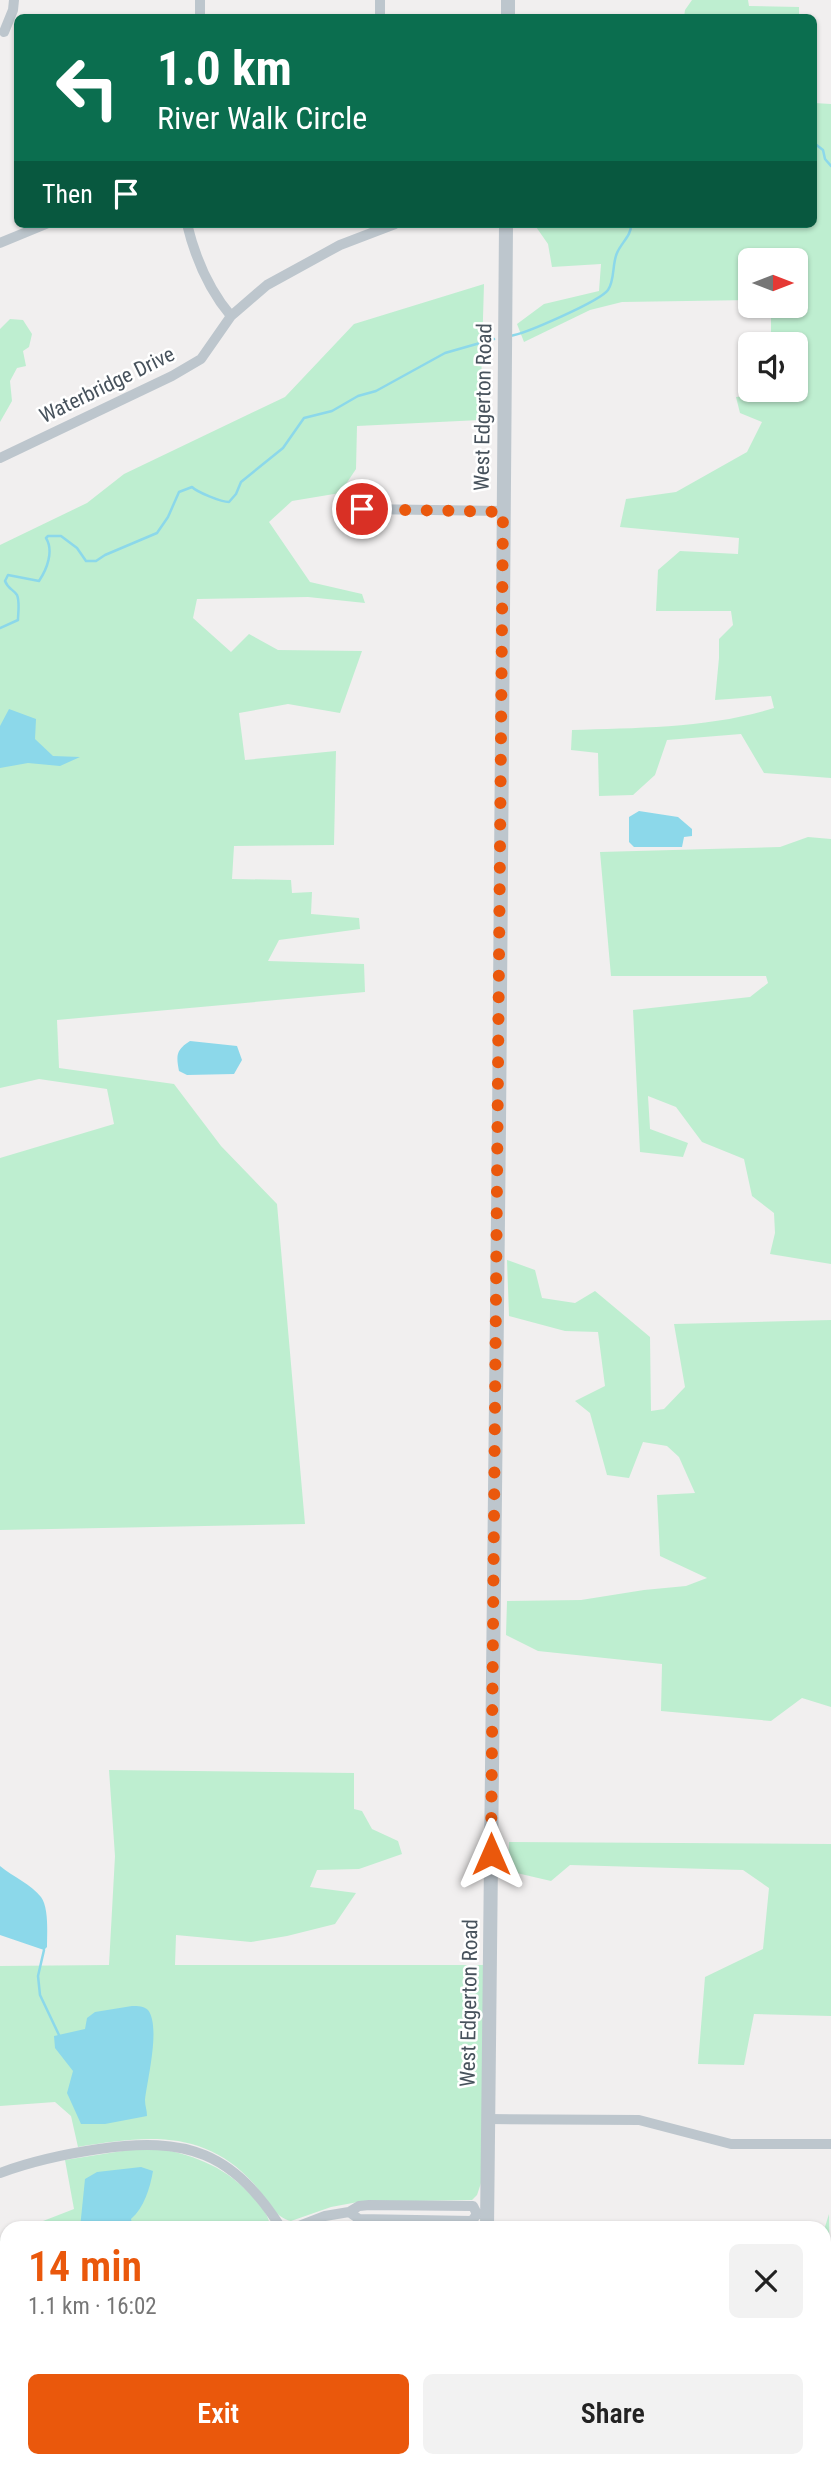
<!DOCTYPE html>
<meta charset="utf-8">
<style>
:root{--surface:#fff;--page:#f2f2f2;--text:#222;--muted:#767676;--accent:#ea580c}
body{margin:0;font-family:"Roboto Condensed",sans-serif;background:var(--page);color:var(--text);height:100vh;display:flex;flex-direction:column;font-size:26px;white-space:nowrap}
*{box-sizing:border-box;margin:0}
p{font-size:23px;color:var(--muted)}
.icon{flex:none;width:38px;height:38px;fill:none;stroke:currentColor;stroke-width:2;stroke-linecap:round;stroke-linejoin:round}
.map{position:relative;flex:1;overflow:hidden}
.panel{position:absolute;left:0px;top:2221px;width:831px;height:247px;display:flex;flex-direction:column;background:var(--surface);border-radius:21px 21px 0 0;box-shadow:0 2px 5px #0004}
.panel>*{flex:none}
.banner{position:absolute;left:14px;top:14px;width:803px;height:214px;border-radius:10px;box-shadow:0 2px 5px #0004;background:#0b6e4f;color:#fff;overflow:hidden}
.needle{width:46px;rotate:90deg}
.fabs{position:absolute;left:738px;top:248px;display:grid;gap:14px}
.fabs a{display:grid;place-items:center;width:70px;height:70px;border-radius:10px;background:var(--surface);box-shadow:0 2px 5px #0004;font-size:35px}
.pin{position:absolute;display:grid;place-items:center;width:60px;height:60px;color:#fff;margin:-30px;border:4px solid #fff;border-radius:50%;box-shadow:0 2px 7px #0007}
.me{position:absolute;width:77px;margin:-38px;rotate:0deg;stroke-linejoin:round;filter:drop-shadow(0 0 5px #0008)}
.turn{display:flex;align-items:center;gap:24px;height:147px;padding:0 28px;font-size:32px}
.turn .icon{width:91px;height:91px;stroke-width:2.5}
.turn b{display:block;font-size:49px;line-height:60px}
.then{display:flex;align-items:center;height:66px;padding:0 28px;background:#0003;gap:14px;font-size:26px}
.round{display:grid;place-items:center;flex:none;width:74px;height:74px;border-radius:10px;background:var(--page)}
.head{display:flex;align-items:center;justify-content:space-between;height:119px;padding:0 28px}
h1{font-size:42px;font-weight:600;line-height:52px;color:var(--accent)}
.action{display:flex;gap:14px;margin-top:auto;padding:14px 28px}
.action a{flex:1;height:80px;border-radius:10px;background:var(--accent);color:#fff;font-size:28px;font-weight:600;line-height:80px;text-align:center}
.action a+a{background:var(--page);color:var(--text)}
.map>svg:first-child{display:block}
</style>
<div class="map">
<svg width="831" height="2467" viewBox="0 0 831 2467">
<rect width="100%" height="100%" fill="#f1efef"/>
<!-- green -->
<path fill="#beeed0" d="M692,0H748L749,6L799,7V17H684L685,10Z
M814,103L831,104V778L764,773L741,734L667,740L655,775L633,795L599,796L598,753L571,750L572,730C637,728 712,728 774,708L771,696L715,700L719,658V639L733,625L731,611H656L658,570L680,551L738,554L739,538L620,527L626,499L676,492L747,452L762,422L740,413L736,397L760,395L762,390H796V345H771V306H796V261H751V300L622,302L590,310L524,342L517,324L544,304L599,291L601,264L552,267L548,244L534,224H814Z
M484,284L480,420L357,426L356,469L340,493L292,501L269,522L310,582L362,594L365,603L308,597L197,599L193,618L231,652L249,634L278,650L362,651L340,713L288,704L239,713L245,760L336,751L334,845L234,846L232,879L291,880L292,893L312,892L311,914L359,918L360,929L279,940L268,961L364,964L365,992L57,1020L59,1068L174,1084L221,1146L277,1204L305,1524L0,1530V1158L114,1124L107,1089L39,1079L0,1088V545L87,503L124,474L285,397L354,324Z
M10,319L23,320L32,334L29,347L23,351L26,366L17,368L10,381L12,401L0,422V329Z
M808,837L831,839V1264L770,1254L775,1233L774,1213L752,1196L744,1159L702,1142L676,1107L648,1096L650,1129L688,1143L683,1157L640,1152L633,1010L750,997L768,983L766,976H611L600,852L780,847Z
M507,1260L535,1270L542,1298L575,1303L595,1291L650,1337L651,1411L664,1409L685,1387L674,1324L831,1320V1707L802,1698L771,1721L661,1711L662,1664L538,1651L506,1635L507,1601L581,1600L644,1590L686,1586L707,1578L660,1556L657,1495L695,1493L679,1457L667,1446L643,1442L629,1478L607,1475L590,1413L575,1401L605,1386L598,1332L565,1331L509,1316Z
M109,1770L354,1773V1809L362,1811L372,1829L398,1841L402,1854L359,1869L317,1870L310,1887L356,1893L335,1924L287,1936L251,1942L176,1935L175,1965H486L481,2183L477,2195L472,2200L358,2202L331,2207L291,2221C275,2218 264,2196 254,2184C204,2128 145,2136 78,2147L71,2116L55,2102L0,2106V1966L109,1965L115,1856Z
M509,1842L831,1844V2016L754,2014L744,2065L698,2064L705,1977L763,1949L769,1888L743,1870L570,1865L551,1881L508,1871Z
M158,2148C199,2157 226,2167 255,2199C262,2207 270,2217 270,2228H25L74,2209L65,2160L135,2149Z
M829,2214L831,2332H824V2230Z
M7,2237V2317L0,2319V2240Z
M824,2373H831V2467H780L772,2461L824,2460Z
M248,2460L479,2461V2467H248Z"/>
<!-- water -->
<path fill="#8cd8ea" d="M9,709L36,719L35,739L53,756L80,757L60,766L28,763L0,768V726Z
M639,811L678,817L692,829V836L684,837L682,847H634L629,842V817Z
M190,1041L237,1046L242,1060L234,1074L187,1075L179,1071C176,1055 176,1050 190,1041Z
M0,1866C12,1876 32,1885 41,1897C49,1908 47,1933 47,1947L44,1950L0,1935Z
M132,2006C138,2006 144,2006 148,2010C161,2027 147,2080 145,2100C145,2106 147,2110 147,2116L105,2124H81L67,2093L73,2071L55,2048L54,2036L85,2029L87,2018L95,2012Z
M141,2167L153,2171C150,2188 144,2208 131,2219L133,2228H80L85,2179L97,2172Z"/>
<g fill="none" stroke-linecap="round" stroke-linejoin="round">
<!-- stream -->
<path stroke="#8cd8ea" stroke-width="2.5" d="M814,143L823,150L825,159L831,166
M510,336C525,334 600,301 608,290C615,280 612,264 617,253C621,243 632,235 631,224
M0,628L18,620C18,613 20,602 17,595C13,589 8,589 5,581L8,575L39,581C47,569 54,551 46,538L48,536H61L77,548L86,561H96L105,555L157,533L168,517L179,492L192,487C197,492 221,502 229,502L236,494L241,482L283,448L304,418L332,411L358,396L376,391L445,353L494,339
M44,1950L38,1976L40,1995L59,2035"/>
<!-- minor -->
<path stroke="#bdc6cd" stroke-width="10" d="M200,0V18
M380,18V0
M4,32L13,10L14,0
M187,224C195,257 209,290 231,316
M0,243L46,224
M0,458L172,376L201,359L231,316L267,285L340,245L395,224
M362,509L503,511
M488,2119L639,2120L731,2144H831
M0,2173C32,2161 65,2154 99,2149C185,2136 234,2152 281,2228
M477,2214L472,2221L359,2219L349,2212L359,2206L369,2205L473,2206L477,2214H487
M294,2228L325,2216L349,2212
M0,2453L7,2452
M36,2460L37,2467"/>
<!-- tertiary -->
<path stroke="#bdc6cd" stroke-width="14" d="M508,18V0
M487,2228L499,1126L506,224
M483,2467V2460"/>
</g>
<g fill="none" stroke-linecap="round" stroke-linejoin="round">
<!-- route -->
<path stroke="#ea580c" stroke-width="12" stroke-dasharray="0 21.6" d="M362,509L503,512L491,1854"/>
</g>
<g text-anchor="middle" stroke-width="5" stroke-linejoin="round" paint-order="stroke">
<!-- street labels -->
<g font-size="21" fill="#47525c" stroke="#fff">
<text transform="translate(107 385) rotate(-26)" y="7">Waterbridge Drive</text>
<text transform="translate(483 407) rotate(-89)" y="7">West Edgerton Road</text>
<text transform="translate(469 2003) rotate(-89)" y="7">West Edgerton Road</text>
</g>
</g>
</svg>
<div class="fabs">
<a><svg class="needle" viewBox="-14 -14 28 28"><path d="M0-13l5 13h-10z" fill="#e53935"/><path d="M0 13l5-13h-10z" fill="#767676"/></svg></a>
<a><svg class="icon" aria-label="sound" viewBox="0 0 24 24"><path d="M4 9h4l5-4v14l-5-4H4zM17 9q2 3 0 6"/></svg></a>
</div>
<div class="pin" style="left:362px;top:509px;background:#d93025"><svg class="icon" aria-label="arrive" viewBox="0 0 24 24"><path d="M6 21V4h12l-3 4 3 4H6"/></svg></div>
<svg class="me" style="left:491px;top:1854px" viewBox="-20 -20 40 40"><path d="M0-17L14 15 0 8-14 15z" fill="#ea580c" stroke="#fff" stroke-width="4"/></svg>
<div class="banner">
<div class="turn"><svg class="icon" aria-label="left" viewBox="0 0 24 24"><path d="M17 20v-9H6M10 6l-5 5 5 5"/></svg><div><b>1.0 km</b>River Walk Circle</div></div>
<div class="then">Then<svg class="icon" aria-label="arrive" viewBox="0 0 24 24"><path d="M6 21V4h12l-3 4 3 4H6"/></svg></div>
</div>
<section class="panel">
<div class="head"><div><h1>14 min</h1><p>1.1 km · 16:02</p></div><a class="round"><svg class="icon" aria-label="close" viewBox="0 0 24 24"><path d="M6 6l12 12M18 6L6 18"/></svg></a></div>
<div class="action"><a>Exit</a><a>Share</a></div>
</section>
</div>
